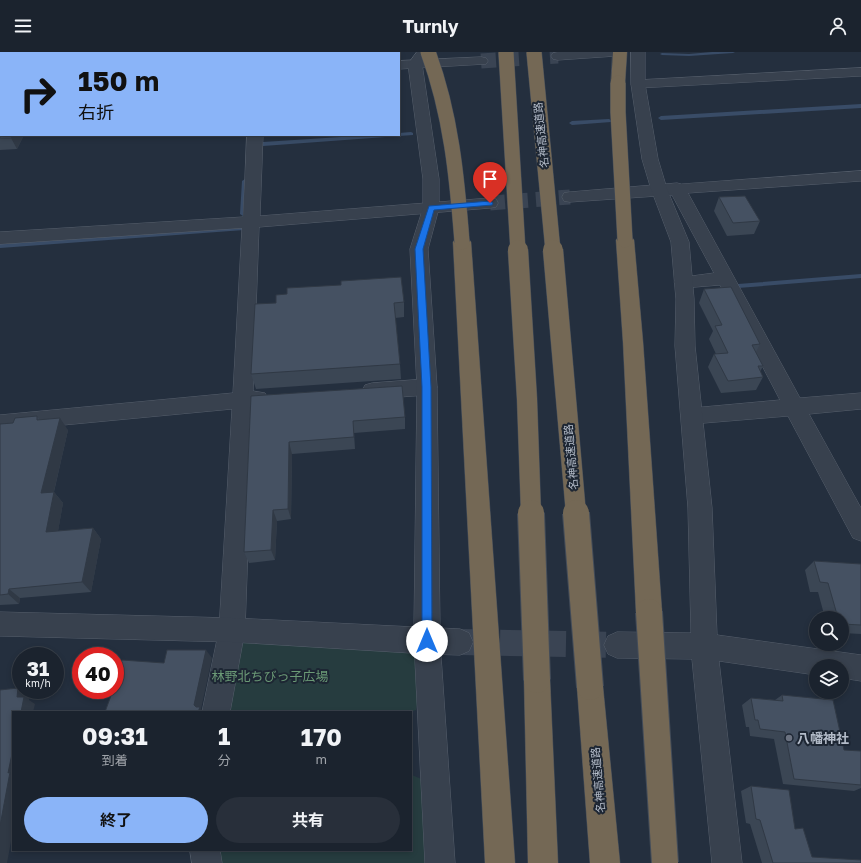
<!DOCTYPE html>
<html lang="ja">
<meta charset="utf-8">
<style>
:root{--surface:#1b232e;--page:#282f3a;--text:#f1f3f6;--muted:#a0a4aa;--line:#39404a;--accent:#8ab4f8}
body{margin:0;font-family:"Golos Text","Noto Sans JP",sans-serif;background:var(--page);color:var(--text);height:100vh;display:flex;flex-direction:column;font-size:15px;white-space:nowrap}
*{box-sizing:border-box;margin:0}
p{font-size:13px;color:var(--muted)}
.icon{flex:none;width:22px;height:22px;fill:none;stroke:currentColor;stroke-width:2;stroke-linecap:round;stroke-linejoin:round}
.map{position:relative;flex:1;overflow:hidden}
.sheet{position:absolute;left:12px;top:659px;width:400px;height:140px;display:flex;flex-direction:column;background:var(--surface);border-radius:0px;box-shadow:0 2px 6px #0003,0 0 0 1px var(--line)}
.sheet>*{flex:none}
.hud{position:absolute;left:0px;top:0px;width:400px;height:84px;box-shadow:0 2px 6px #0003,0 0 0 1px var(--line);background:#8ab4f8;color:#111;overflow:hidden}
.tools{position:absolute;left:809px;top:559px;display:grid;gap:8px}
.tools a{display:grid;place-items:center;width:40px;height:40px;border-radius:50%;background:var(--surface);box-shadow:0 2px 6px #0003,0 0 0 1px var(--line);font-size:20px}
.speed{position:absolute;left:12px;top:595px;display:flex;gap:8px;font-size:20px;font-weight:700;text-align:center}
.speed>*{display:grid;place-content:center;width:52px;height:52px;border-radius:50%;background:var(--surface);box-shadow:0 2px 6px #0003,0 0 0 1px var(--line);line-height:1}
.speed small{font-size:10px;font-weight:400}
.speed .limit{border:6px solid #d22;background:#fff;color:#111}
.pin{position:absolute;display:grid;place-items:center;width:34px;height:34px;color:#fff;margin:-41px -17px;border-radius:50% 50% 50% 0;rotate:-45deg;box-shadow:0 0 4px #0007}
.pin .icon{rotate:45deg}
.me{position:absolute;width:44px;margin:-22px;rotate:0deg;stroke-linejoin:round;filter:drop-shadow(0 0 3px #0008)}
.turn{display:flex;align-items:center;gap:14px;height:84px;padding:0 12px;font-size:18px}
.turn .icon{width:52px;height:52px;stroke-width:2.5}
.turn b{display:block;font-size:28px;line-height:34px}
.eta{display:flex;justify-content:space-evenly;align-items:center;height:68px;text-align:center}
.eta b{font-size:24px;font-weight:700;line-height:28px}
.button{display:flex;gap:8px;margin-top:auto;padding:8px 12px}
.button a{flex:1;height:46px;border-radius:24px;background:var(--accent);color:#111;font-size:16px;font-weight:700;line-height:46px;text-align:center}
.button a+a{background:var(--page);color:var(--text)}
header{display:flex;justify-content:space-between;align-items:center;height:52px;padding:0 12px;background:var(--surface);font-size:18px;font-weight:700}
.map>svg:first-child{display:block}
</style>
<header><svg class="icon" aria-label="menu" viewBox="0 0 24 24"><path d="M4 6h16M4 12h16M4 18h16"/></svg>Turnly<svg class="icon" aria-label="person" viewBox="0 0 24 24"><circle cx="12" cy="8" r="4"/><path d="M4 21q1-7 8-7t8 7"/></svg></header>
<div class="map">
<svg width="861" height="811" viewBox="0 0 861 811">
<rect width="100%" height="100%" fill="#242f3e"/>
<!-- green -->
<path fill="#263c3f" d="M237,584L404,600L415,603L418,646L416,658L411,660H223Z
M411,706L412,723L426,729L434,811H213L211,798H411Z"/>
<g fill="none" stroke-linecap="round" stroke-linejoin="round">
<!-- stream -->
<path fill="#394c67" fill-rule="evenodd" d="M251,0H255V1H251Z
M712,0H735L733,1L689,4L662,3L660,2L662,1L689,2Z
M861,52V56L661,68L658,66L661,64Z
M609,67L612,69L611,70L572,73L569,71L572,69Z
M411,80L413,81V83L263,94L260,92L263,90L372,83H399V81Z
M245,127L248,129L246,162L243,164L240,162L242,129Z
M242,175L244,176V178L0,196V192Z
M861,222V226L738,236L735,234L738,232Z"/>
<!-- minor-tunnel -->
<path stroke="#3a4453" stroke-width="15" stroke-dasharray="15 8" stroke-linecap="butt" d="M481,9L558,4
M490,151L570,145"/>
<!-- tertiary-tunnel -->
<path stroke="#3a4453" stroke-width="26" stroke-dasharray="26 14" stroke-linecap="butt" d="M460,590L617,593"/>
<defs>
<path id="minor" d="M24,0H38V1H24Z
M253,0H267V1H253Z
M558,0H623L621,3L616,4L558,8L553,7L551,4L553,1Z
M481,5L486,6L488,9L486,12L399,17V9Z
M861,16V24L638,36L633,35L631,32L633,29L638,28Z
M247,83H263L260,164L490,146L496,147L498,151L496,155L490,156L259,175L253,339L265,341L268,347L265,353L253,355L245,578L230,660H202L219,578L232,357L0,379V363L233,341L242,176L0,192V180L243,165Z
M861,119V129L688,141L800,346L861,341V357L809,362L861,456V489L853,486L788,364L692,372L685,370L681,364L685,358L692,356L780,348L720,233L683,236L677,234L674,230L677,226L714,221L672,143L570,150L564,149L562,145L564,141L570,140L677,131L681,132Z
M427,327L434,329L437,335L434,341L427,343L372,347L365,345L362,339L365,333L372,331Z
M427,576L436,580L440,589L455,811H425L414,589L418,580Z
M190,798H220L222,811H192Z"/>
<path id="tertiary" d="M417,0H431L422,12L439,127V156L428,197L437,335L440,576L460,577L469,581L473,590L469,599L460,603L427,602L232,590L0,584V560L232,566L414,575L417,335L410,197L423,156V127L408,12Z
M631,0H645V32L658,107L667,137L689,190L694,247L695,294L712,456L717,583L861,603V629L842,626V614H816V623L719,609L742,811H712L692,607L617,606L608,602L604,593L608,584L617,580L691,581L688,456L675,294L676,247L671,190L651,137L642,107L631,32Z"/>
<path id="motorway" d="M613,0H627L625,31L623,34L618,35L613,34L611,31Z
M625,182L631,184L634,188L643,290L662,560L658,568L649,572L640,568L636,560L623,290L616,188L619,184Z
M462,184L468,186L471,190L515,811H485L453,190L456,186Z
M537,615L546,619L550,628L558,811H528L524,628L528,619Z
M590,622L600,625L603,635L620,811H590L577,635L580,625Z"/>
</defs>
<!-- minor casing -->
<use href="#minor" stroke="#565f6c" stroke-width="1"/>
<!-- tertiary casing -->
<use href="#tertiary" stroke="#565f6c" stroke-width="1"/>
<!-- motorway casing -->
<use href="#motorway" stroke="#434c59" stroke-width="1"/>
<!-- minor -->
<use href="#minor" fill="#38414e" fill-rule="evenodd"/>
<!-- tertiary -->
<use href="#tertiary" fill="#38414e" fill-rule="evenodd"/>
<!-- motorway -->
<use href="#motorway" fill="#746855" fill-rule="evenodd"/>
<defs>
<path id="motorway-bridge-far2" d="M428,0C451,62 457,125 462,190
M506,0L518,199
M534,0L553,199
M618,31V60L625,188"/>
<path id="motorway-bridge-far1" d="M518,198L527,347L531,462
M553,198L576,462"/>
<path id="motorway-bridge" d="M531,461L537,628
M576,461L590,635
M649,560L665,811"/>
</defs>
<!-- motorway-bridge-far2 casing -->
<use href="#motorway-bridge-far2" stroke="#434c59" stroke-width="16" stroke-linecap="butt"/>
<!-- motorway-bridge-far1 casing -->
<use href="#motorway-bridge-far1" stroke="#434c59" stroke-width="21" stroke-linecap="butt"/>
<!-- motorway-bridge casing -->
<use href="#motorway-bridge" stroke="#434c59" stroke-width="28" stroke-linecap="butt"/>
<!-- motorway-bridge-far2 -->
<use href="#motorway-bridge-far2" stroke="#746855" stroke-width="15"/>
<!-- motorway-bridge-far1 -->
<use href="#motorway-bridge-far1" stroke="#746855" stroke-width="20"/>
<!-- motorway-bridge -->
<use href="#motorway-bridge" stroke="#746855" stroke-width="26"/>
</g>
<!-- wall -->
<path fill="#3b4654" d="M0,0H19V1H1V83H24L17,97L0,98Z
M112,0H143V1H112Z
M719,145L760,169L754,182L727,184L714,159Z
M341,233L404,250V265L395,266L400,312L401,327L256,337L251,322L276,251L287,242Z
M704,237L760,292L756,300L763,314L760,320L763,325L756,338L721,341L708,315L714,302H716L709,287L713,279L699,251Z
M251,344L405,365V377L354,381L355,397L292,402L291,467L277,469L275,508L249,511L244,500Z
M37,364L40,368L68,378L54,440L63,451L58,479L93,476L101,487L91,540L20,546L19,552L0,553V372L13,371Z
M814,509L861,512V582L842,581V566H825L818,540H810L805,518Z
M782,643L844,698L861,733V736L854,739L783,732L774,687L750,684L749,675H746L742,653L751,646L775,648Z
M751,734L795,777L812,805L861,811H762L750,772L746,771L741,739Z"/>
<!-- shaded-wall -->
<path fill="#303945" d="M8,0H19V1H8Z
M1,14V30L0,28V16Z
M13,83H24L17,97L11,86Z
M60,366L68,378L51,452L41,441Z
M289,390L292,402L291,467L288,457Z
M54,440L63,451L56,491L46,480Z
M273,458L277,469L275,508L271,498Z
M93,476L101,487L91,540L82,530Z
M9,537L20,546L19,552L8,542Z
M206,598L212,606L201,657L204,660H198L194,653Z
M18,636L30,643L29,648L35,652L33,660H21L17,645Z
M13,697V779L7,811H0V774L8,721Z"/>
<!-- building -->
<path fill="#455162" stroke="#303945" d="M0,0H8V1H1V14L0,16Z
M0,27H1V83H13L11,86H0Z
M745,144L760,169L733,171L719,145Z
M401,225L404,250L394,251L400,312L251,322L255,252L276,251V243L287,242V236L341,233V229Z
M731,235L760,292L752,293L763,314H758L763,325L728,329L714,302L728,301L715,274L722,273L704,237Z
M402,334L405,365L353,369L354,385L289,390L288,457L273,458L271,498L244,500L251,344Z
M37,364V368L60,366L41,441L54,440L46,480L93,476L82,530L9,537L8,542L0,543V372L13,371L15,366Z
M814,509L861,512V573L842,572V566H838L828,531L820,530Z
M167,598H206L194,653L196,655H200L198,660H105L113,638H115V631L122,608L164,611Z
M18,636L17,645H24L21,660H13V697L8,721L10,720L0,774V638Z
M782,643L833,648L844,698L861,699V733L794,727L785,680L760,677L758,668H755L751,646L783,649Z
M751,734L789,738L795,777L803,776L812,805L861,808V811H773L760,768L756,767Z"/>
<!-- route -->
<path fill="#1a73e8" stroke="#114b97" d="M490,149L493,151L492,153L434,158L423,197L431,335L432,589L431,593L427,594L423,593L422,589V335L415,197L429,154Z"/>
<!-- markers -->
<circle fill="#6b7280" stroke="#1d2633" stroke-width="1.5" cx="789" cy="686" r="4"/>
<g text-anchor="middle" stroke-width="4" stroke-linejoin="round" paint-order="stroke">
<!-- street labels -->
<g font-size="11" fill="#b4bcc9" stroke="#1d2633">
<text transform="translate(541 83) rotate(-96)" y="4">名神高速道路</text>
<text transform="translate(571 405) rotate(-95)" y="4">名神高速道路</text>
<text transform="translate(598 728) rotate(-95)" y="4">名神高速道路</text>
</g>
<!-- near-park labels -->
<g font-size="13" fill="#6b9a76" stroke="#1d2633">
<text x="270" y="629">林野北ちびっ子広場</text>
</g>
<!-- near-poi labels -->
<g font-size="13" font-weight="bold" fill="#b4bcc9" stroke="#1d2633" text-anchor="start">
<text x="797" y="691">八幡神社</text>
</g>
</g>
</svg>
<div class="tools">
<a><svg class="icon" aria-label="search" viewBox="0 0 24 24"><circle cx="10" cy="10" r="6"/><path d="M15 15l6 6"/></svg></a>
<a><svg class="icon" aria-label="layers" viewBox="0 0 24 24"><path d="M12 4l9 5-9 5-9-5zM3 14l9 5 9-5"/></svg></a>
</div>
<div class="speed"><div>31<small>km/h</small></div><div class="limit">40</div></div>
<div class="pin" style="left:490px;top:151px;background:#d93025"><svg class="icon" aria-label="arrive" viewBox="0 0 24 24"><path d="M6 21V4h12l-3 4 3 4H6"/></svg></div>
<svg class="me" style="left:427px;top:589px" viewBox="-20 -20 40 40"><circle r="19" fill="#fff"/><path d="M0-13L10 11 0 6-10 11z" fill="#1a73e8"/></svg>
<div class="hud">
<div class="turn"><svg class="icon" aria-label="right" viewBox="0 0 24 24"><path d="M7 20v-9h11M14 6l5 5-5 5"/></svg><div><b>150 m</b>右折</div></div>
</div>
<section class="sheet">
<div class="eta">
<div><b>09:31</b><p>到着</p></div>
<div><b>1</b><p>分</p></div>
<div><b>170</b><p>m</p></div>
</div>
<div class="button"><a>終了</a><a>共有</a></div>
</section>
</div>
